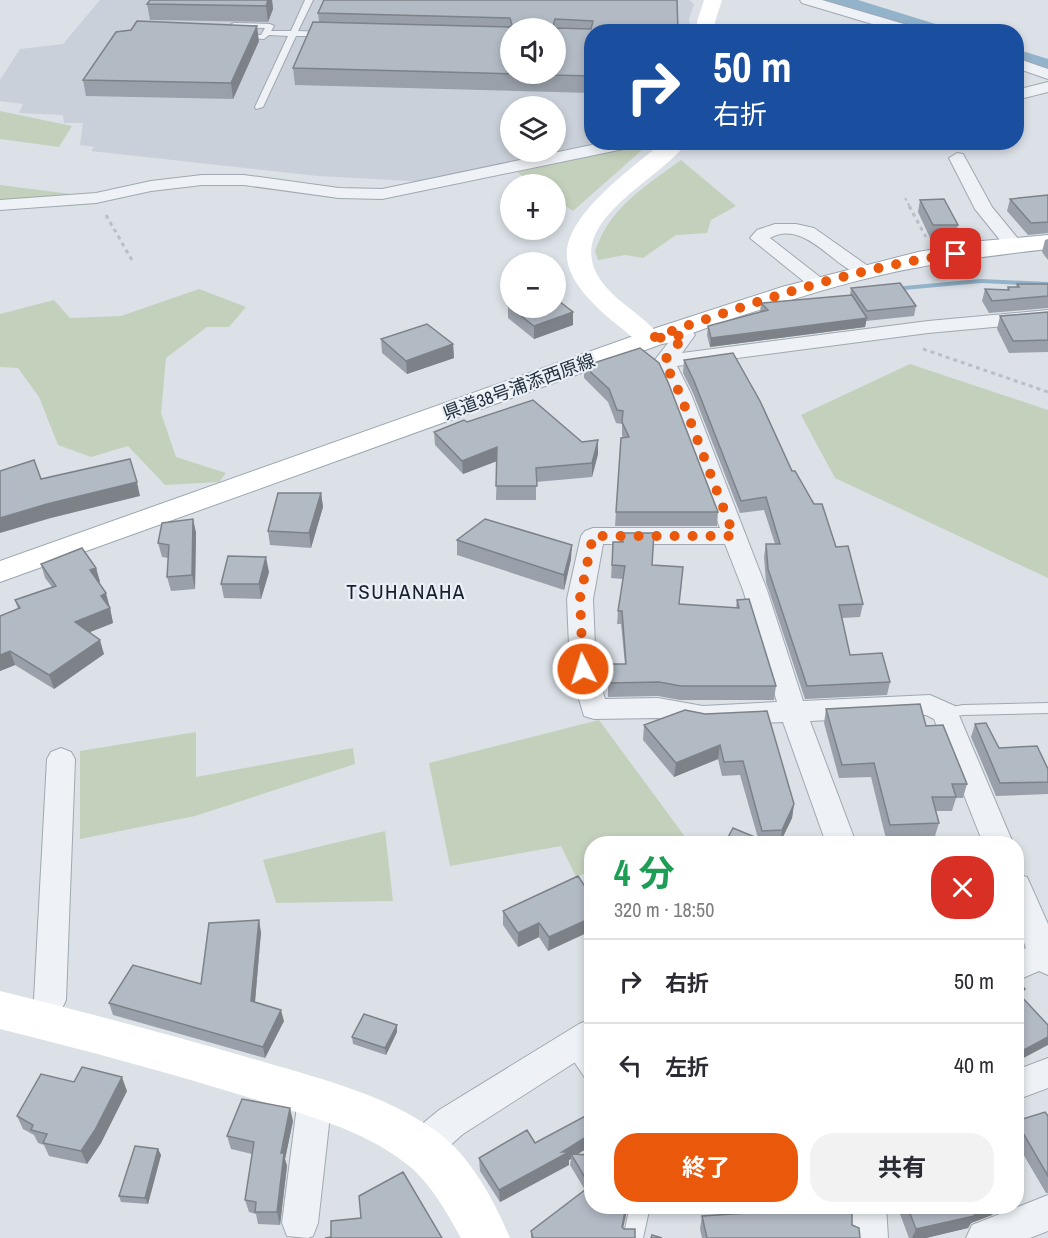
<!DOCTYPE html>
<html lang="ja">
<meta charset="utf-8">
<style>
:root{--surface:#fff;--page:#f2f2f3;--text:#2b2b33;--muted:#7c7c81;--line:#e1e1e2;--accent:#ea580c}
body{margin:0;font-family:"Archivo Narrow","Noto Sans JP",sans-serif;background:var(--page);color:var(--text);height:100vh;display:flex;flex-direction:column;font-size:22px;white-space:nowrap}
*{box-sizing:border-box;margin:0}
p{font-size:20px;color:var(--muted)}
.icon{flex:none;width:33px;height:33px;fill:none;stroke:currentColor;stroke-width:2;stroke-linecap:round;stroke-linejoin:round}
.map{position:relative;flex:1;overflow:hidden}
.sheet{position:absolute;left:584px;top:836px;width:440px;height:378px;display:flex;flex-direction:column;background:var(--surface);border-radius:24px;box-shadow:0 3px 9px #0003}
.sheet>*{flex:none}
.top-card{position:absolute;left:584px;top:24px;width:440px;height:126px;border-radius:24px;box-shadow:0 3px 9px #0003;background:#1a4fa0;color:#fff;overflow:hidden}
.tools{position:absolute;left:500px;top:18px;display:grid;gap:12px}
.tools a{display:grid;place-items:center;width:66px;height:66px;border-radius:50%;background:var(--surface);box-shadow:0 3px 9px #0003;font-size:30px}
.pin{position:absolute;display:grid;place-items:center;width:51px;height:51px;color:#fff;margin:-26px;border-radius:12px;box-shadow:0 3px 9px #0006}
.me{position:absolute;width:66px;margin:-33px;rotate:355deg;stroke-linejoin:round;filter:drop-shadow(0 0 4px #0008)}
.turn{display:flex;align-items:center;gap:21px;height:126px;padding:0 30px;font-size:27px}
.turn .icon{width:78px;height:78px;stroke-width:2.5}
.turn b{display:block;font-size:42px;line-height:51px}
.round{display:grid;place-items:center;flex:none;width:63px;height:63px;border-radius:24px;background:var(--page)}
.headline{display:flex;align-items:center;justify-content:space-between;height:102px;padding:0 30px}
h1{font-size:36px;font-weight:700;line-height:45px;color:#1e9e55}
.cta{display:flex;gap:12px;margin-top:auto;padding:12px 30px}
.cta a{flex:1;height:69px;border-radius:24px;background:var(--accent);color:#fff;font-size:24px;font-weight:700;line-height:69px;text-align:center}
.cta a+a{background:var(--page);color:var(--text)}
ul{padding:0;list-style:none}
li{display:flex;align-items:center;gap:18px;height:84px;padding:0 30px;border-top:2px solid var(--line)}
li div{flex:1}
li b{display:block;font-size:22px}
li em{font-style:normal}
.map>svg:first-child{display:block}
</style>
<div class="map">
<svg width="1048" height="1238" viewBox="0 0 1048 1238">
<rect width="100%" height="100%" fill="#dbe1e7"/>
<!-- built -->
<path fill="#c9d0d9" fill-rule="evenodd" d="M100,0H689L694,4L689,19L690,31L591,32V142L619,143L428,182L318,176L91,151L94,147L80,145L83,123H64L63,115L19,113L23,104L0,101V80L20,49L63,44ZM510,28H555V74H510ZM510,106H555V152H510Z"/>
<!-- green -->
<path fill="#c3d1bc" d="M0,111L72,126L59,147L0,139Z
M650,143L573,211L555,199V184H534L517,172Z
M681,160L736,206L711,220L707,233L676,235L643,258L625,255L598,260L595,251C598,243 602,233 607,226C624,199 655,179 681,160Z
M0,185L78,195L0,200Z
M199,289L246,307L229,327H207L166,358L161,413L176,457L226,473L219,482L165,485L128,446L91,457L58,445L39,397L18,368L0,367V314L54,300L70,318L121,316Z
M910,364L1048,410V578L835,478L801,415Z
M599,720L686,838L671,843H591V871L576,877L561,846L450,866L429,763Z
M196,732V777L353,748L355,764L195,816L80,839V751Z
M385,831L393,901L276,903L263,860Z"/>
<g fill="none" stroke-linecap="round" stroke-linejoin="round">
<!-- stream -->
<path fill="#93b3ca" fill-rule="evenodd" d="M981,279L1048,282V286L981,283L893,291L890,289L893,287Z"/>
<!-- river -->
<path fill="#93b3ca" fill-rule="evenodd" d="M816,0H858L942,26L946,32H902L820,6Z
M1016,49L1048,59V77L1016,67Z"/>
<defs>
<path id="lane" d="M305,0H313L298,31L325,32L329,34L325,36H296L263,107L256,109L255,107L288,36L269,35L264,39L242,38L238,36L239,34L261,35L265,28L234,27L230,25L234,23L270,24L274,26L271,31H291Z
M1048,703V713L963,715L945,718L940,717L938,713L940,709L963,705Z
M572,1037C590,1044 591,1063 591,1080L585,1078L563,1045L566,1039Z
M630,1206H650L643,1238H623Z"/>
<path id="street" d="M800,0H822L921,29L923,32H899L802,3Z
M1016,58L1048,69V79L1016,68Z
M1048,82V92L1016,100V90Z
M606,142H641L633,147L382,199L339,198L244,185H202L151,191L96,203L0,210V200L96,193L151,181L202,175H244L339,188L382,189Z
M957,153L963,154L992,207L1024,246L1022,250H1008L975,209L949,158Z
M775,224H796L814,228L875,271L873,275C841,283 810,216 770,238L829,284L826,288H812L750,238L757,230Z
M1048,310V322L928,333L677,366L691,394L767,590L803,701L930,695L955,706L1013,843H983L934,719L926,715L810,721L856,843H826L783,722L703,726L658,718L594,719L584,716L570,669L567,599L581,536L585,531L593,528H720L669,394L654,361L668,343L652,345L645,343L642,339L645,335L685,329L692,331L695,335L682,353L928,321ZM603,544H725L743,590L777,702L703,706L658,698L605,699L596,669L593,599Z
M61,748L71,752L75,759L66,1000L52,1030L40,1035L28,1030L23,1020L34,999L47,759L51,752Z
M1016,874L1027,877L1048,924V975L1039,971L1016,981V953L1026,948L1016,921Z
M591,1019V1052L463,1134L435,1159L422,1164L409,1159L404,1147L409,1135L439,1110L579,1024Z
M1048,1058V1088L1016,1100V1070Z
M315,1082L327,1087L332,1098L318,1223L313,1236L308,1238L287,1236L282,1223L298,1098L303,1087Z
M1048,1195V1231L1030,1238H966L972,1225Z
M850,1206H886L888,1238H850Z"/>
<path id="primary" d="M1048,235V249C1005,254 962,259 920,267C857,278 797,298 737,317L0,582V561L656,328L782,287L918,252L982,241Z"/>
</defs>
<!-- lane casing -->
<use href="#lane" stroke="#a0a8b1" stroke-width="2"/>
<!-- street casing -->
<use href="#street" stroke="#a0a8b1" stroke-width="2"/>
<!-- primary casing -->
<use href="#primary" stroke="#9aa6b3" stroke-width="2"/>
<!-- path-far1 -->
<path stroke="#b9bfc5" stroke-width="2" stroke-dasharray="3 3" stroke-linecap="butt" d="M935,26L951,32
M905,198L910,207"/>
<!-- path -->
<path stroke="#b9bfc5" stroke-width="3" stroke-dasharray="4 4" stroke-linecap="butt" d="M909,206L926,237
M106,215L133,262
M923,349L1048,392"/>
<!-- lane -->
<use href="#lane" fill="#eef1f5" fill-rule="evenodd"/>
<!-- street -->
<use href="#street" fill="#eef1f5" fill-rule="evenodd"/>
<!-- secondary -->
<path fill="#fff" fill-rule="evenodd" d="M704,0H722L715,22V32H697V22Z
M663,142H687C662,180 558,223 602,282C619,305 646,316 662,339L658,345L649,347L640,345C625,329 606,318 592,302C581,291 569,275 567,259C562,216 634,167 663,142Z
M0,991C88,1013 176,1036 264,1062C322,1079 386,1095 436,1131C470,1155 494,1200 510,1238H461C446,1211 429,1180 404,1162C361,1129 305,1115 254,1099C170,1073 85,1050 0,1029Z"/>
<!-- primary -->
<use href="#primary" fill="#fff" fill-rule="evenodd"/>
</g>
<!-- wall -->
<path fill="#99a0a9" d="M150,0H272L273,9L268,22L150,20L147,4Z
M677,0L591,32V93L295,85L293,68L319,22L318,13Z
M259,41L233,99L86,96L83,80Z
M1048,195V233L1028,235L1007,211L1010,199Z
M920,200L958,225L955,237L930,238L918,212Z
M1048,239V260L1042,252L1045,240Z
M1017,284H1048V308L989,313L982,301L985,289L1007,290L1008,287H1016Z
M851,288L916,306L914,316L866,321L865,327L710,347L707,335L708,326L760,312L761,303L850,295Z
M510,304V308H555L573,312V325L534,339L508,318V305Z
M1048,312V352L1009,353L997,329L1000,316Z
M381,339L453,344L454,358L407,374L382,353Z
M640,348L718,512L717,526H615L621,438H623L622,435V424L616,423L608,402L584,378V366Z
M684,360L792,471L836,547L863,604L860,617L842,618L850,655L890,682L887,695L805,699L766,582L764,557L766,544H775L764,510L740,513L693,393L683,373Z
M467,422L582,442L598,440V454L592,477L536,482V500H496L497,461L463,474L435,445L434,432Z
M321,493L323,507L311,548L270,545L268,531Z
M193,519L196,533L195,589L171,591L167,577L168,558L162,557L158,543Z
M621,533L652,565L679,604L736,608L737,600L776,686L774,700H680L658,696L608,697V664H625L621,624H617L618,611L623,579L611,578L613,542H620Z
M457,540L571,559L564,590L457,555Z
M41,564L96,568L100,582L99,583L110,608L113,623L90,632L104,654L54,689L15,665L0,671L18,609L15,600L52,587L45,578Z
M269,572L261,599L224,598L221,584Z
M826,709L967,784L963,798H956L952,811H936L939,823L935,836L886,839L871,777L839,778L824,723Z
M685,710L794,804L792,818L780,843H725L758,838L740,775L722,776L718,759L674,777L643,740L644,725Z
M975,724L999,748L1048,769V794L996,796L971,737Z
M578,876L548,951L539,937L518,947L503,925V911Z
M261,932L255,1002L284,1021L265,1058L113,1015L109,1003L201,984Z
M397,1032L386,1055L353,1044L352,1037Z
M74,1082L127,1091L101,1143L87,1164L49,1156L44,1145L38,1143L34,1135L23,1129L17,1116Z
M1048,1116V1193H1046L1016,1142V1121Z
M293,1121L285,1159L287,1166L280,1225L258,1224L256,1214L249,1212L245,1200L252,1154L231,1149L227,1136Z
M535,1143L579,1154L623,1228L635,1238H531V1231L585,1190L570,1165L571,1159L569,1160V1165L500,1202L480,1171L479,1158Z
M158,1149L161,1155L148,1204L121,1202L119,1196Z
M791,1206H852V1225L860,1238H702L700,1229L702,1216L792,1210Z
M897,1206H997L992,1215L971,1223L968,1228L926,1238H909Z"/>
<!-- shaded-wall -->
<path fill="#7d8289" d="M268,0H272L273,9L268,22L266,6Z
M257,26L259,41L233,99L231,83Z
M573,312V325L534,339V326Z
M867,318L865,327L710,347L711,338Z
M453,344L454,358L407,374L406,361Z
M598,440V454L592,477V463Z
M497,447V461L463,474L462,461Z
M137,482L140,496L51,518L0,533V518L47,504Z
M321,493L323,507L311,548L309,533Z
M193,519L196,533L195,589L192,575Z
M572,545L571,559L564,590V575Z
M266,557L269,572L261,599L259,584Z
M96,568L100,582L94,585L90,570Z
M106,593L110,608L105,610L101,596Z
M110,608L113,623L80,636L75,622Z
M100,640L104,654L54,689L49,675Z
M10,651L15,665L0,671V655Z
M720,745L718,759L674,777L676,763Z
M794,804L792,818L780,843L782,830Z
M591,918V931L548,951L549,937Z
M259,920L261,932L254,1013L251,1001Z
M539,923V937L518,947V933Z
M1025,989L1020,1000L1018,993Z
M281,1010L284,1021L265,1058L263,1047Z
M397,1025V1032L386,1055L385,1048Z
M1048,1037V1045L1016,1062V1054Z
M122,1077L127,1091L101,1143L87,1164L81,1151Z
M290,1108L293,1121L285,1159L287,1166L280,1225L277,1212L281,1153Z
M591,1134V1146L573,1157L571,1154V1159L569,1160V1165L500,1202L499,1190Z
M158,1149L161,1155L148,1204L145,1198Z
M626,1206H628L621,1238L622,1227Z
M988,1206H997L992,1215L971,1223L968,1228L926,1238H912L916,1229L977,1210Z"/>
<!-- building -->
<path fill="#b2bac4" stroke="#7d8289" stroke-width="1.5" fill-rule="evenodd" d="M150,0H268L266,6L147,4Z
M324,0H677L678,32H591V76L293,68L313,22L510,27L512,25L510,18L318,13ZM555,19L593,21L591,29L555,28L553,26ZM510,28H555V74H510Z
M137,21L257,26L231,83L83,80L116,32L131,30Z
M1048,195V222L1031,223L1010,199Z
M944,199L958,225H933L920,200Z
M900,283L916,306L867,311L851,288Z
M1017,284H1048V296L992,301L985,289L1009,290L1008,287H1019Z
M852,295L867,318L711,338L708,326L768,310L761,303Z
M555,298L573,312L534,326L511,308H555Z
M1048,312V340L1013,341L1000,316Z
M427,324L453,344L406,361L381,339Z
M640,348L659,363L668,382L718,512H616L621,438L629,437L622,422L623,411L617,410L609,389L584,366Z
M733,353L760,401L792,471H795L814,504H822L836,547L848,546L863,604L839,605L850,655L882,653L890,682L807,686L768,569L766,544H780L766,497L741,501L694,381L684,360Z
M533,400L582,442L598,440L592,463L536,468L537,486H496L497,447L462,461L434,432L464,420L467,422Z
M130,459L137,482L47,504L0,518V471L34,460L41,479Z
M278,493H321L309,533L268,531Z
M193,519L192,575L167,577L169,545L158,543L162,523Z
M485,519L572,545L564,575L457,540Z
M621,533H654L652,565L683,567L679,604L739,608L737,600L749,599L776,686H681L659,682L609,683L608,664H626L622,611H618L625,566L612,565L613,542H623Z
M82,548L96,568L90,570L106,593L101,596L110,608L75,622L100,640L49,675L10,651L0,655V616L20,608L15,600L56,586L41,564Z
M228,556L266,557L259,584H221Z
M920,704L926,726L943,725L967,784H952L956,797H932L939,823L890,825L874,763L842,765L826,709Z
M685,710L705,714L767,711L794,804L782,830L762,831L743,761L724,762L720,745L676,763L644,725Z
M986,723L999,748L1037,746L1048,769V782L1000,783L975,724Z
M733,828L769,843H725Z
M578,876L588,891L591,889V918L549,937L539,923L518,933L503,911Z
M259,920L251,1001L281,1010L263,1047L109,1003L133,965L201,984L209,923Z
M1016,979L1025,989L1018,993L1048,1025V1037L1016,1054Z
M364,1014L397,1025L385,1048L352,1037Z
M82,1067L122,1077L95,1130L81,1151L43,1143L47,1134L31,1130L33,1125L17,1116L41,1074L74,1082Z
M242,1099L290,1108L281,1153H284L277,1212H255L256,1202L245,1200L254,1142L227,1136Z
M1045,1112L1048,1116V1176L1016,1121Z
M591,1113V1134L562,1152H569L499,1190L479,1158L527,1130L535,1143Z
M135,1146L158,1149L145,1198L119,1196Z
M571,1154L591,1155V1206H626L622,1227L624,1229H635V1238H533L531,1231L590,1186Z
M403,1172L442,1238H325L331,1237V1221L361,1218L359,1196Z
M796,1206H852V1225L859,1228L860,1238H707L702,1216L797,1210Z
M907,1206H988L977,1210L974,1216L916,1229Z
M652,1235L662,1238H651Z"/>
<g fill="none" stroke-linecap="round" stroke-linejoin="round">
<!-- route -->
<path stroke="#ea580c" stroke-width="10" stroke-dasharray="0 18" d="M583,669L580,598L593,536H734L680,394L664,361L685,335L649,339C749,304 851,268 956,254"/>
</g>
<g text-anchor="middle" stroke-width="4.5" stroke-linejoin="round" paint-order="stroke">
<!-- street labels -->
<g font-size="18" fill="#24303e" stroke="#eaf0f5">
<text transform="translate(519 387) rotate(-20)" y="6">県道38号浦添西原線</text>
</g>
<!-- quarter labels -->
<g font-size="21" letter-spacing="1.5" fill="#17212e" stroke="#eaf0f5">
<text x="406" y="599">TSUHANAHA</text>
</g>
</g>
</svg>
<div class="tools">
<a><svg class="icon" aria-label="sound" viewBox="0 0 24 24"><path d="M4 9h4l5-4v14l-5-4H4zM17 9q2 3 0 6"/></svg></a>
<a><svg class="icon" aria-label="layers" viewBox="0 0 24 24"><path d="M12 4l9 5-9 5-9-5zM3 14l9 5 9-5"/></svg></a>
<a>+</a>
<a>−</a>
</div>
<div class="pin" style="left:956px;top:254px;background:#d93025"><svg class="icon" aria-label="arrive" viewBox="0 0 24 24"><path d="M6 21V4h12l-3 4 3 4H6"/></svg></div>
<svg class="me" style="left:583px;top:669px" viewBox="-20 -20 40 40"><circle r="17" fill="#ea580c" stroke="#fff" stroke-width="3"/><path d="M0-11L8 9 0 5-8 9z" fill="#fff"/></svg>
<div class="top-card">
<div class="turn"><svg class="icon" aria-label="right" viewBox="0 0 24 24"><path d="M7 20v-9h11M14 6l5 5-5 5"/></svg><div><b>50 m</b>右折</div></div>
</div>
<section class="sheet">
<div class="headline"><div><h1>4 分</h1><p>320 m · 18:50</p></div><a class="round" style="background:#d93025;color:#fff"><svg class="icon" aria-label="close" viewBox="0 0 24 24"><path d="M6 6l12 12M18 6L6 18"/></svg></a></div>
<ul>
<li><svg class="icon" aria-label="right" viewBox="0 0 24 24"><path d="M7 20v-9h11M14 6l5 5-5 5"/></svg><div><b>右折</b></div><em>50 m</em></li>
<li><svg class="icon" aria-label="left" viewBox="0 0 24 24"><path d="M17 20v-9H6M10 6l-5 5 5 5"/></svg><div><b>左折</b></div><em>40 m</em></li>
</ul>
<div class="cta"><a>終了</a><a>共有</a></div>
</section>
</div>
